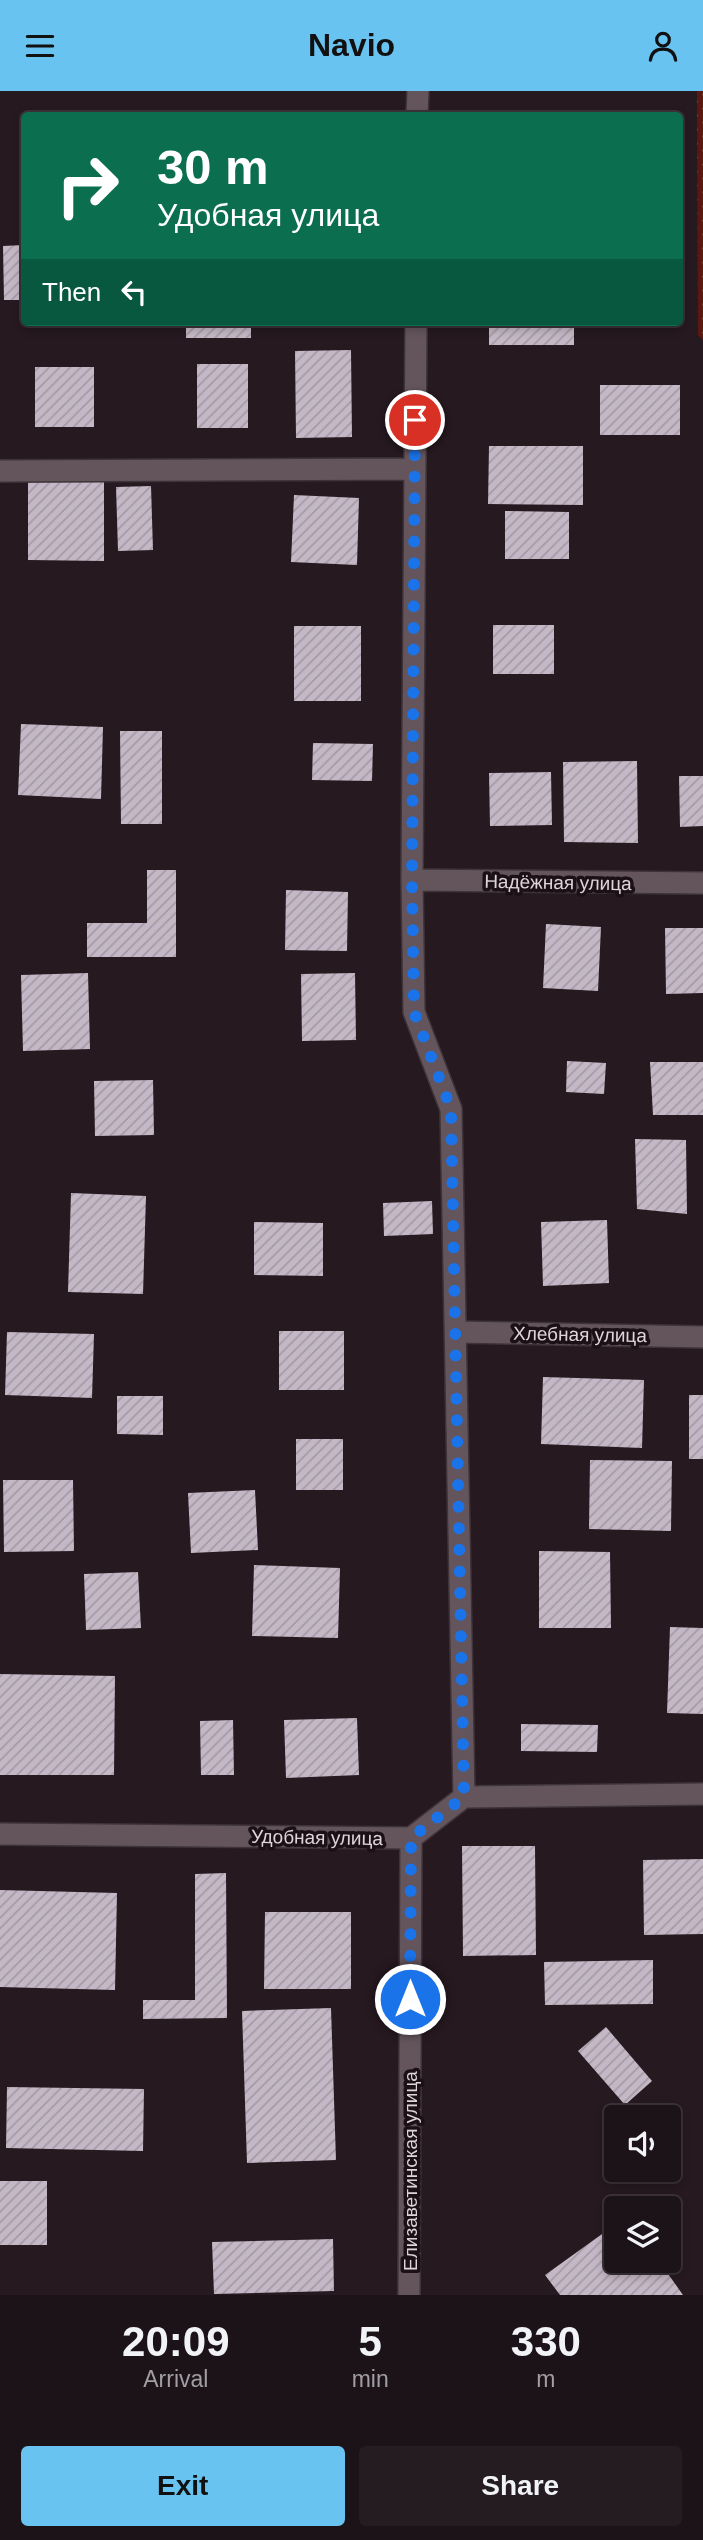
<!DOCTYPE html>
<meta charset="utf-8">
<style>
:root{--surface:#1c1318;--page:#251c21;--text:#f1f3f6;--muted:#a09ea2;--line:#3a3237;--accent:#69c3f1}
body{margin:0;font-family:Arial,sans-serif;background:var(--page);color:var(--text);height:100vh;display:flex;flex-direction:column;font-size:26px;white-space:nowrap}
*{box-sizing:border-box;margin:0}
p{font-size:23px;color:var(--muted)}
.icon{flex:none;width:38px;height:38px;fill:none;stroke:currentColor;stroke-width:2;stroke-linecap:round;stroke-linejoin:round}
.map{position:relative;height:2204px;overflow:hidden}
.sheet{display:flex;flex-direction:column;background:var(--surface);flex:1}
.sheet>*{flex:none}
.top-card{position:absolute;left:21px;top:21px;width:662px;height:214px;border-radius:7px;box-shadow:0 4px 10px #0003,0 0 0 2px var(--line);background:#0b6e4f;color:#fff;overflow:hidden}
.controls{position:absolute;left:604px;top:2014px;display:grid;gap:14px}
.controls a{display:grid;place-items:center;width:77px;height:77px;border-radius:7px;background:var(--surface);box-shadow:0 4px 10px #0003,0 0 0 2px var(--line);font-size:35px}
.pin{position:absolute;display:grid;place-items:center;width:60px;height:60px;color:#fff;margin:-30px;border:4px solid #fff;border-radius:50%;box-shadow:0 2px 7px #0007}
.me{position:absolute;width:77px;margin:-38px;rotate:0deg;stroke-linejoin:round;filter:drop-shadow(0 0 5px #0008)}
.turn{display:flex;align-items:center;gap:24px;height:147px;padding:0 21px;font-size:32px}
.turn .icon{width:91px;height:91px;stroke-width:2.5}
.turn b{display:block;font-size:49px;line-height:60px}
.then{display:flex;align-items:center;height:66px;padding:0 21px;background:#0003;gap:14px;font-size:26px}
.eta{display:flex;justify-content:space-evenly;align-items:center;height:119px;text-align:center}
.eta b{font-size:42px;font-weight:700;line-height:49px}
.primary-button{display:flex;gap:14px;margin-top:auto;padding:14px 21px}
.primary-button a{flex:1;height:80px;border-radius:7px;background:var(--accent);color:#111;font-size:28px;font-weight:700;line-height:80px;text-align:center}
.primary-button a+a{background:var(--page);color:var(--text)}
header{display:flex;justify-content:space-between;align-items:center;height:91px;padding:0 21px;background:var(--accent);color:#111;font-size:32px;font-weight:700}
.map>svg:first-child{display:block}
</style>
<header><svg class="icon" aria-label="menu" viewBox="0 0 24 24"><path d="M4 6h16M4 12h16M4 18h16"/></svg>Navio<svg class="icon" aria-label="person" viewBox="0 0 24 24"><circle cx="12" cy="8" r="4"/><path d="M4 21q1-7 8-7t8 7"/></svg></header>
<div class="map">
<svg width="703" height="2204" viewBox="0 0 703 2204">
<defs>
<pattern id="grass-dots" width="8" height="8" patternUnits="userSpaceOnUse" patternTransform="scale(1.75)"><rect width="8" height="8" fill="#59190e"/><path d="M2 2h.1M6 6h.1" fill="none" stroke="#703a30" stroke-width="1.8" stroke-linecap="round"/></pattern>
<pattern id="building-hatch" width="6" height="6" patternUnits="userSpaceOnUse" patternTransform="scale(1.75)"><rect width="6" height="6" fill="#c5b8c6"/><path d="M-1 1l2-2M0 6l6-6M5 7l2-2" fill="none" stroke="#a49aa5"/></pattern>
</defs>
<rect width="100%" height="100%" fill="#261920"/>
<!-- grass -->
<path fill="url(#grass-dots)" d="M697,0H703V249L698,244Z"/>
<!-- building -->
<path fill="url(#building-hatch)" d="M24,154V209H4L3,155Z
M186,231H251V247H186Z
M489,231H574V254H489Z
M351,259L352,346L296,347L295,260Z
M197,273H248V337H197Z
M35,276H94V336H35Z
M600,294H680V344H600Z
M489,355H583V414L488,413Z
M28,391H104V470L28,469Z
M151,395L153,459L118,460L116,396Z
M294,404L359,407L357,474L291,471Z
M505,420L569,421V468H505Z
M493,534H554V583H493Z
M294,535H361V610H294Z
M21,633L103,636L101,708L18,704Z
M120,640H162V733H121Z
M313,652L373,653L372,690L312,689Z
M637,670L638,752L564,751L563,671Z
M551,681L552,734L490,735L489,682Z
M679,685H703V735L680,736Z
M147,779H176V866H87V832H147Z
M286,799L348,801L347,860L285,859Z
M546,833L601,836L598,900L543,897Z
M665,837H703V902L666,903Z
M88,882L90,958L23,960L21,884Z
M355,882L356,949L302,950L301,883Z
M567,970L606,972L604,1003L566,1001Z
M650,971H703V1024H653Z
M153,989L154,1044L95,1045L94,990Z
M635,1048L686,1049L687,1123L637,1118Z
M71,1102L146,1105L143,1203L68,1201Z
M432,1110L433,1143L384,1145L383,1112Z
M607,1129L609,1192L543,1195L541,1131Z
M254,1131L323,1132V1185L254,1184Z
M279,1240H344V1299H279Z
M7,1241L94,1243L92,1307L5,1304Z
M543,1286L644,1289L642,1357L541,1353Z
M689,1304H703V1368H689Z
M117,1305H163V1344L117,1343Z
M296,1348H343V1399H296Z
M590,1369L672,1370L671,1440L589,1438Z
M3,1389H73L74,1460L4,1461Z
M255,1399L258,1459L191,1462L188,1402Z
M539,1460L610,1461L611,1537H539Z
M254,1474L340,1477L338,1547L252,1545Z
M138,1481L141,1537L86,1539L84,1483Z
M670,1536L703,1537V1623L667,1622Z
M0,1583L115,1585L114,1684H0Z
M357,1627L359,1684L286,1687L284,1629Z
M233,1629L234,1684H201L200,1630Z
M521,1633L598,1634L597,1661L521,1660Z
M462,1755H535L536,1864L463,1865Z
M703,1768V1843L644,1844L643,1769Z
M226,1782L227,1927L143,1928V1909H195V1783Z
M0,1799L117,1802L115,1899L0,1896Z
M265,1821H351V1898H264Z
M653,1869V1913L545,1914L544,1871Z
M331,1917L336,2069L247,2072L242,1920Z
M606,1936L652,1990L625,2014L578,1960Z
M7,1996L144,1998L143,2060L6,2057Z
M0,2090H47V2154H0Z
M616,2133V2170H659L683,2204H560L545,2184Z
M333,2148L334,2200L214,2203L212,2151Z"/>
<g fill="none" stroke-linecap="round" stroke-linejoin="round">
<defs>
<path id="minor" d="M417,24L418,0
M416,231L412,789L414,921L451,1018L464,1706
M0,380L415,378
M412,789L703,792
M457,1241L703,1246
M0,1743L411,1747L464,1706L703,1703
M409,2204L411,1747"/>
</defs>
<!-- minor casing -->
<use href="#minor" stroke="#3d3338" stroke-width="24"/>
<!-- minor -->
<use href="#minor" stroke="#64555c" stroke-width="21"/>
</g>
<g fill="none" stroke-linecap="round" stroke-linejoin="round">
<!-- route -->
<path stroke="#1a73e8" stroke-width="12" stroke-dasharray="0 21.6" d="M410,1908L411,1747L464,1706L451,1018L414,921L412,789L415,329"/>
</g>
<g text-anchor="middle" stroke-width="7" stroke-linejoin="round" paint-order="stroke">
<!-- street labels -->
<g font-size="19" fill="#ded4d9" stroke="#1c1017">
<text transform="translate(558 791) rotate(1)" y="7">Надёжная улица</text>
<text transform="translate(580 1243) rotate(1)" y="7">Хлебная улица</text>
<text transform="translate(317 1746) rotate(1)" y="7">Удобная улица</text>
<text transform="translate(410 2080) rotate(-90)" y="7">Елизаветинская улица</text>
</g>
</g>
</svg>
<div class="controls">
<a><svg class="icon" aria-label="sound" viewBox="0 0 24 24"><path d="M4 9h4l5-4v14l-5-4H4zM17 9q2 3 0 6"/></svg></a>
<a><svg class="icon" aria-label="layers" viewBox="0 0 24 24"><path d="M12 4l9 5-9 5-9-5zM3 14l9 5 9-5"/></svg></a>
</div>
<div class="pin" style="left:415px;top:329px;background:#d93025"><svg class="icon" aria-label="arrive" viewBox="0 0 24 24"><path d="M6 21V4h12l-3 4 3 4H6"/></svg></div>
<svg class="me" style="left:410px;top:1908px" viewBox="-20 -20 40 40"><circle r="17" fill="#1a73e8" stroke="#fff" stroke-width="3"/><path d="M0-11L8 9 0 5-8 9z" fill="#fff"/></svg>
<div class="top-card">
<div class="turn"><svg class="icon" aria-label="right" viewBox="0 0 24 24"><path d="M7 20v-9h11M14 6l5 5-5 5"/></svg><div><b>30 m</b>Удобная улица</div></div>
<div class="then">Then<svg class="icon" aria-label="left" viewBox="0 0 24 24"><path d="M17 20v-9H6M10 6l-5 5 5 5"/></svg></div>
</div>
</div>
<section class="sheet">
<div class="eta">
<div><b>20:09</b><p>Arrival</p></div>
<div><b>5</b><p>min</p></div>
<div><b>330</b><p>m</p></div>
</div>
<div class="primary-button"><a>Exit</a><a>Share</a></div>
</section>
